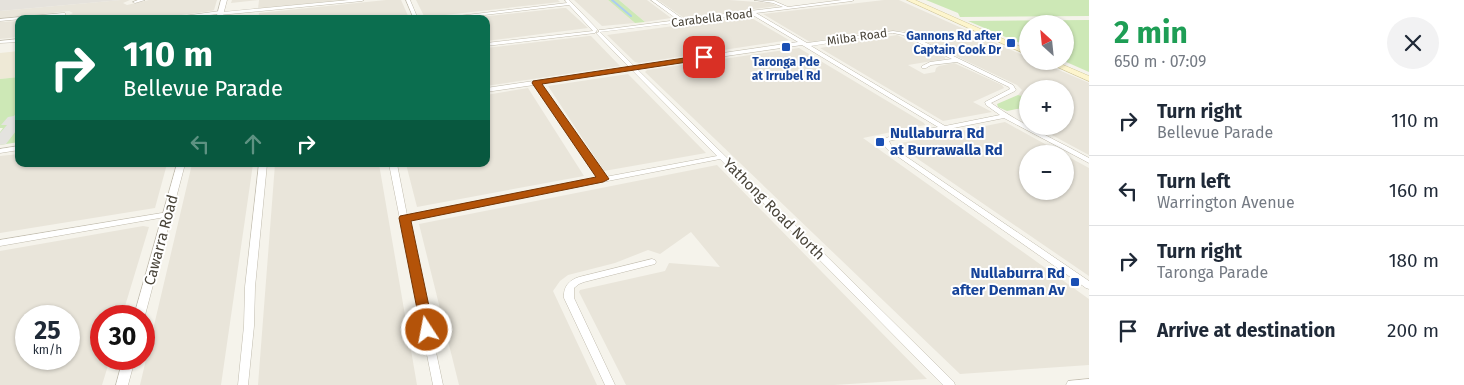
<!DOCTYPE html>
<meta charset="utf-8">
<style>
:root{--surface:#fff;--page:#f2f2f3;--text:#1f2937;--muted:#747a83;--line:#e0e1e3}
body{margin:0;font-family:"Fira Sans",sans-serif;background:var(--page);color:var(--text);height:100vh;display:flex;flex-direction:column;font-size:19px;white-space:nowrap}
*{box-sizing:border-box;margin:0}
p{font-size:16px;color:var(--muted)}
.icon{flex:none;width:28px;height:28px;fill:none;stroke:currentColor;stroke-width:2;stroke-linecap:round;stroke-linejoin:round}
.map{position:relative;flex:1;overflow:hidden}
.panel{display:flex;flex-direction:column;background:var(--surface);width:375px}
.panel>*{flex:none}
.hud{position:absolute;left:15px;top:15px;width:475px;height:152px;border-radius:10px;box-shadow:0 1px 4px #0004;background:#0b6e4f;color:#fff;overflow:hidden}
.needle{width:32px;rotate:333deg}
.buttons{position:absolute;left:1019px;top:15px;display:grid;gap:10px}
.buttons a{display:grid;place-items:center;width:55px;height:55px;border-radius:50%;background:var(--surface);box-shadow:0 1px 4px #0004;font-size:25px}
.speed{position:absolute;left:15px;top:305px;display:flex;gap:10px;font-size:25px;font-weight:700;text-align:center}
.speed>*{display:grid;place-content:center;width:65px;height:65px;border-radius:50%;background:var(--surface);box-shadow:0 1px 4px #0004;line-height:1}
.speed small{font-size:12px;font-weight:400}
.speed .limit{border:8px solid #d22;background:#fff;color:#111}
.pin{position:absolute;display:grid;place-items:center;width:42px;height:42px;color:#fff;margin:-21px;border-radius:10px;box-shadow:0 2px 8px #0006}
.me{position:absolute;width:55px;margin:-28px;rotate:349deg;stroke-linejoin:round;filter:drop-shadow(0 0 4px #0008)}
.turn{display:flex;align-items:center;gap:18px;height:105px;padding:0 25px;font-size:22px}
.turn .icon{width:65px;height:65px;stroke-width:2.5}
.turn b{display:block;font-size:35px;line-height:42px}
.lanes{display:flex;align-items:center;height:48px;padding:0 25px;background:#0003;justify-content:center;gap:25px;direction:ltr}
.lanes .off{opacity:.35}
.round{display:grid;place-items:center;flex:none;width:52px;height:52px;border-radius:26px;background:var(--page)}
.headline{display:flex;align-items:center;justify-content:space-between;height:85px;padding:0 25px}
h1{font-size:30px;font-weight:700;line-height:38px;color:#1e9e55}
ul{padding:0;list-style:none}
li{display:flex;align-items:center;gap:15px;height:70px;padding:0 25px;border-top:1px solid var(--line)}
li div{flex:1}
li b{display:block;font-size:19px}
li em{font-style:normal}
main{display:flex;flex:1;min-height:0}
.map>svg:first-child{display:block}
</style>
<main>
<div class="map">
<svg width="1089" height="385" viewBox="0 0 1089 385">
<rect width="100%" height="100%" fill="#f5f3eb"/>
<!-- residential -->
<path fill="#e9e5da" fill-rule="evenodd" d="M121,0H130L123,3L127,5L149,0H217L214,10L211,11L152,19H38L65,17L73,13L69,11L0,19V11Z
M232,0H340L258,9L259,0L231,3Z
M386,0H401L409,18L258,19L259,13Z
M416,0H558L560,2L427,17L424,16Z
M574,0H608L635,23L602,26Z
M619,0H647L671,18L645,22Z
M658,0H729L770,3L777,6L684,18Z
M884,0H899L1027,57L1028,61H1038L1089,83V155L1035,126H1065V89H1028L1027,97L1018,95L1022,90L1017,85L903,31H877L810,42L763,14Z
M563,8H566L588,28L486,41V19H461Z
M748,16L789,40L639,63L635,62L607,35Z
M19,21V37L0,39V22Z
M897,35L945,57V59L908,65L924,74L935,72L936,68L939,66L954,63L1002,85L1004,88L973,102L992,112L943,121L820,48Z
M589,36H591L620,66L486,86V48Z
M799,48L924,123L925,125L863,138L1089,299V365L960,374L645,72L647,70Z
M628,74L706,153L604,171L548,86Z
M528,88L584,176L417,207L406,164H486V95Z
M1005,122L1063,154H1028V191H1065V155L1089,168V276L896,144Z
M19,154V164H167L155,208L0,233V156Z
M192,164H253L221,385H140Z
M275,164H379L417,385H258Z
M717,165L927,379L834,385H626L579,292L580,290L665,271L669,263L720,267L691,232L660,254L648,250L615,263L568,275L560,281L553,291L597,385H459L419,224Z
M143,226L149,227L122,316H101V359H110L102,385H0V251ZM26,316H69V359H26Z"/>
<!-- industrial -->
<path fill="#e5e2dc" d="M0,0H121L0,11Z"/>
<!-- education -->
<path fill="#eee9d6" d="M19,51V77L0,79V53Z"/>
<!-- green -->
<path fill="#cde8b6" d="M608,0H619L645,22L635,23Z
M926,0H1089V16L960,17L958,13Z
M1089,20V72L1064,61L1065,24H1028L1027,46L968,21Z
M19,77V142L0,145V132L3,128H0V79Z
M1018,95L1027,97V107L1007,111L998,107L997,104Z"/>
<!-- parking -->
<path fill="#e4e3df" d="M19,108V127L6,144L0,145V133L7,125H1L8,117L14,116Z"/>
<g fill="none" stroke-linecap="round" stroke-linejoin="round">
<!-- stream -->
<path stroke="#abcdef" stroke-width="2" d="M612,0L631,16"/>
<defs>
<path id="minor" d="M138,0H145L135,3L133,2Z
M349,0H364L362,1L220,15L218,14L176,19H161L220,11L222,12Z
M406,0H410L418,19H414Z
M565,0H569L597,29V30L595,33L486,46V43L593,31L569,5L450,19H433L567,3Z
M651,0H656L683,19L783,7L773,3L754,0L774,1L788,7L842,0H854L852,1L756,13L807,43L893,31L906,33L1013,85L1016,90L1015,91L991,103C1022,125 1056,140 1089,158V163L1004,118L893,140L889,141L892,147L1089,281V289L1086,288L887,149L883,143L884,139L889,137L938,127L802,45L637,69L954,382L955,385H943L720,159L408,220L443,385H433L389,164H397L407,215L599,178L534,85L486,92V88L629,67L596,33L599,32V30H601L678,20ZM751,14L798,42L634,66L600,32ZM893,33L903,35L952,59L930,62L922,66V68H926L931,65L957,62L1009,87L1010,89L985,102L986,105L1000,115L945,126L811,46ZM632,70L717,156L605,177L539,84Z
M63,13H65V15L0,21V19Z
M19,39V42L0,43V41Z
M19,146V150L0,153V149Z
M259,164H267L255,287L254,326L248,385H238L244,326L245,287Z
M168,212H171L172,214L171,216L0,246V240Z
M652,259L655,260L656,262L655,264L584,282L579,284L574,288V298L615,385H605L564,298C563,287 569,280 579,277Z"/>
<path id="tertiary" d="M221,0H227L222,19H216Z
M177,164H185L144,319V316H134Z
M123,359H135L128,385H116Z
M1089,379V385H1066L1068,381Z"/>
<path id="secondary" d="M907,0H915L1028,50V55Z
M1044,61H1054L1089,76V81Z"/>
</defs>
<!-- minor casing -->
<use href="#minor" stroke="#c1bcae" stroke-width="1"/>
<!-- tertiary casing -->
<use href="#tertiary" stroke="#c1bcae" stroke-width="1"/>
<!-- secondary casing -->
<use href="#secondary" stroke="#d3c99c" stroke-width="1"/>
<!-- minor -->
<use href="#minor" fill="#fff" fill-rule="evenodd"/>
<!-- tertiary -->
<use href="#tertiary" fill="#fff" fill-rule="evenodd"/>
<!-- secondary -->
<use href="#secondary" fill="#fdf5cd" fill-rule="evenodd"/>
</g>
<!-- route -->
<path fill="#b45309" stroke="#753606" d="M704,55L708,57L707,59L542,84L609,179L603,182L411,221L434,330L432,334L427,335L422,334L399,218L400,216L596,177L532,83L533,81Z"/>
<!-- markers -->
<g fill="#1a4fb4" stroke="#fff" stroke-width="2">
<rect x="1006" y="38" width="10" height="10" rx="2.5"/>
<rect x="781" y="42" width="10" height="10" rx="2.5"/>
<rect x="875" y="137" width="10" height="10" rx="2.5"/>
<rect x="1070" y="277" width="10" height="10" rx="2.5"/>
</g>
<g text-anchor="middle" stroke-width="4" stroke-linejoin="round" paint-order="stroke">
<!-- far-street labels -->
<g font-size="12" fill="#494439" stroke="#fff">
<text transform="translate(712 18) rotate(-7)" y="4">Carabella Road</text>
<text transform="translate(857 37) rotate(-8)" y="4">Milba Road</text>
</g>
<!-- far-transit labels -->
<g font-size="12" font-weight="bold" fill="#164399" stroke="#fff" text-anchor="end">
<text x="1001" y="40">Gannons Rd after<tspan x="1001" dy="14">Captain Cook Dr</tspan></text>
<text x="786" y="66" text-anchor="middle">Taronga Pde<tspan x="786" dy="14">at Irrubel Rd</tspan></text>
</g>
<!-- transit labels -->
<g font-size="15" font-weight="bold" fill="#164399" stroke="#fff" text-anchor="start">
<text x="890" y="138">Nullaburra Rd<tspan x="890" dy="17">at Burrawalla Rd</tspan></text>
<text x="1065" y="278" text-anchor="end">Nullaburra Rd<tspan x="1065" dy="17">after Denman Av</tspan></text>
</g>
<!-- street labels -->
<g font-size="15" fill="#494439" stroke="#fff">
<text transform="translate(774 209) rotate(45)" y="5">Yathong Road North</text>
<text transform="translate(161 240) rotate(-75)" y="5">Cawarra Road</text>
</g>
</g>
</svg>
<div class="buttons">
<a><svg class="needle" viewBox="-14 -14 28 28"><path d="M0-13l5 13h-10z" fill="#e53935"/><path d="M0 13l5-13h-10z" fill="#747a83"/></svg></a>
<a>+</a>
<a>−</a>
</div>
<div class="speed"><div>25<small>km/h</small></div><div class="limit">30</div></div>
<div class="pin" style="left:704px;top:57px;background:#d93025"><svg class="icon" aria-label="arrive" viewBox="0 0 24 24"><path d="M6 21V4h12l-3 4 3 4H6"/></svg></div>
<svg class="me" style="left:427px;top:330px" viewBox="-20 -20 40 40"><circle r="17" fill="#b45309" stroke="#fff" stroke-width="3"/><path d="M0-11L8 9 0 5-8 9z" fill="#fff"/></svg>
<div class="hud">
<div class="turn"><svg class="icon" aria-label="right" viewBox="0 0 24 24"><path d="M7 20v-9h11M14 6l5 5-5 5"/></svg><div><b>110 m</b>Bellevue Parade</div></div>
<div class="lanes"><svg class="icon off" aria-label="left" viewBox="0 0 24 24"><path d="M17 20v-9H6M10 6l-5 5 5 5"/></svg><svg class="icon off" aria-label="ahead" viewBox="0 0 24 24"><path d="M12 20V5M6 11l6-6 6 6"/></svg><svg class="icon" aria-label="right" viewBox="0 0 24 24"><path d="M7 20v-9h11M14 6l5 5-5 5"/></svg></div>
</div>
</div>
<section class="panel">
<div class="headline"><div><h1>2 min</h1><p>650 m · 07:09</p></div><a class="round"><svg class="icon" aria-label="close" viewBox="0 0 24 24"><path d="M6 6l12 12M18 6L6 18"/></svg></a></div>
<ul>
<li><svg class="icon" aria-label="right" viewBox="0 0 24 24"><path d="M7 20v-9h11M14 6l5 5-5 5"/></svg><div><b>Turn right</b><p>Bellevue Parade</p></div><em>110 m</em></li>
<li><svg class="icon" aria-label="left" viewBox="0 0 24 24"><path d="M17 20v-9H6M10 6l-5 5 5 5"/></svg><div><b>Turn left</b><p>Warrington Avenue</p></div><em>160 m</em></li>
<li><svg class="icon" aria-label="right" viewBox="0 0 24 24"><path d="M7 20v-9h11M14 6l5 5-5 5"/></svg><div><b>Turn right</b><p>Taronga Parade</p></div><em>180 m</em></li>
<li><svg class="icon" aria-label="arrive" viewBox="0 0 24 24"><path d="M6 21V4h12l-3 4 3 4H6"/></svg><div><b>Arrive at destination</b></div><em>200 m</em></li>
</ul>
</section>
</main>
